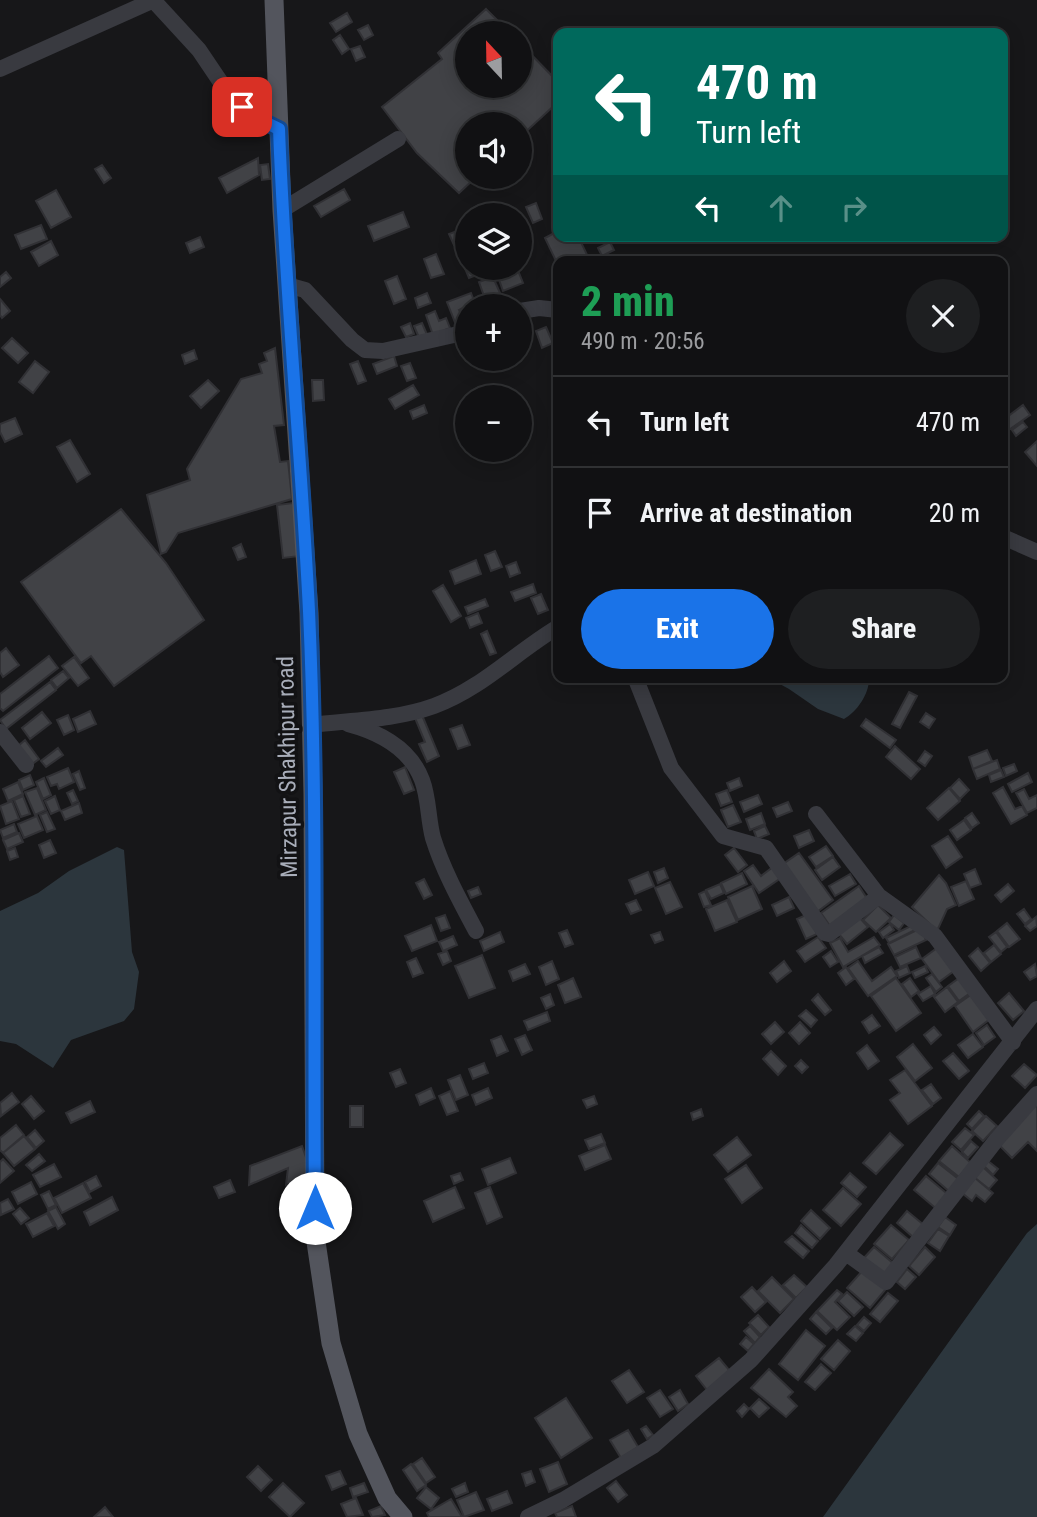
<!DOCTYPE html>
<meta charset="utf-8">
<style>
:root{--surface:#111113;--page:#1e1f21;--text:#f1f3f6;--muted:#9c9da0;--line:#303133;--accent:#1a73e8}
body{margin:0;font-family:"Roboto Condensed",sans-serif;background:var(--page);color:var(--text);height:100vh;display:flex;flex-direction:column;font-size:26px;white-space:nowrap}
*{box-sizing:border-box;margin:0}
p{font-size:23px;color:var(--muted)}
.icon{flex:none;width:38px;height:38px;fill:none;stroke:currentColor;stroke-width:2;stroke-linecap:round;stroke-linejoin:round}
.map{position:relative;flex:1;overflow:hidden}
.details{position:absolute;left:553px;top:256px;width:455px;height:427px;display:flex;flex-direction:column;background:var(--surface);border-radius:14px;box-shadow:0 4px 18px #0003,0 0 0 2px var(--line)}
.details>*{flex:none}
.hud{position:absolute;left:553px;top:28px;width:455px;height:214px;border-radius:14px;box-shadow:0 4px 18px #0003,0 0 0 2px var(--line);background:#00695c;color:#fff;overflow:hidden}
.needle{width:46px;rotate:338deg}
.buttons{position:absolute;left:455px;top:21px;display:grid;gap:14px}
.buttons a{display:grid;place-items:center;width:77px;height:77px;border-radius:50%;background:var(--surface);box-shadow:0 4px 18px #0003,0 0 0 2px var(--line);font-size:35px}
.pin{position:absolute;display:grid;place-items:center;width:60px;height:60px;color:#fff;margin:-30px;border-radius:14px;box-shadow:0 4px 10px #0006}
.me{position:absolute;width:77px;margin:-38px;rotate:0deg;stroke-linejoin:round;filter:drop-shadow(0 0 5px #0008)}
.turn{display:flex;align-items:center;gap:24px;height:147px;padding:0 28px;font-size:32px}
.turn .icon{width:91px;height:91px;stroke-width:2.5}
.turn b{display:block;font-size:49px;line-height:60px}
.lanes{display:flex;align-items:center;height:66px;padding:0 28px;background:#0003;justify-content:center;gap:35px;direction:ltr}
.lanes .off{opacity:.35}
.round{display:grid;place-items:center;flex:none;width:74px;height:74px;border-radius:37px;background:var(--page)}
.head{display:flex;align-items:center;justify-content:space-between;height:119px;padding:0 28px}
h1{font-size:42px;font-weight:800;line-height:52px;color:#1e9e55}
.button{display:flex;gap:14px;margin-top:auto;padding:14px 28px}
.button a{flex:1;height:80px;border-radius:42px;background:var(--accent);color:#fff;font-size:28px;font-weight:800;line-height:80px;text-align:center}
.button a+a{background:var(--page);color:var(--text)}
ul{padding:0;list-style:none}
li{display:flex;align-items:center;gap:21px;height:91px;padding:0 28px;border-top:2px solid var(--line)}
li div{flex:1}
li b{display:block;font-size:26px}
li em{font-style:normal}
.map>svg:first-child{display:block}
</style>
<div class="map">
<svg width="1037" height="1517" viewBox="0 0 1037 1517">
<rect width="100%" height="100%" fill="#171719"/>
<!-- water -->
<path fill="#2c363d" d="M767,677H869C870,693 857,712 844,719L818,709L789,689Z
M117,847L124,850L132,952L139,972L134,1009L124,1021L71,1040L53,1068L16,1044L0,1041V911L38,893L69,871Z
M1037,1224V1517H823L1027,1233Z"/>
<!-- building -->
<path fill="#414246" stroke="#313135" stroke-width="2" d="M486,9L510,33H467V86H520V43L558,82V102L520,137V124H467V177H476L459,193L417,153L382,107L442,59L438,53Z
M347,13L352,22L336,32L330,23Z
M368,25L373,35L364,40L358,30Z
M340,35L349,49L342,54L333,40Z
M360,46L365,57L356,61L351,49Z
M258,158L259,175L227,193L219,178Z
M268,164L270,179L262,180L260,165Z
M102,165L111,178L104,183L95,169Z
M344,189L350,200L321,217L314,206Z
M56,190L71,217L51,228L36,201Z
M536,203L542,219L533,223L526,207Z
M403,212L409,227L374,241L368,226Z
M41,225L47,239L21,249L15,235Z
M457,231L461,242L454,245L449,234Z
M558,231V236H578L590,261H558V265L545,238Z
M200,237L204,247L190,253L186,243Z
M51,241L58,255L39,266L31,252Z
M610,242L614,250L602,256L598,248Z
M436,254L444,274L431,278L424,259Z
M467,260V268H494L469,278L462,261Z
M513,268H517L523,283L503,291L497,274Z
M6,272L11,278L0,287V277Z
M397,276L406,299L394,304L385,281Z
M493,277L500,293L485,299L479,282Z
M427,293L431,303L418,308L415,298Z
M471,293L476,306H467L466,310L465,307L459,310L462,316L467,314V327L458,330L447,302Z
M498,297L501,306H489L487,301Z
M0,299L10,311L2,318L0,315Z
M435,311L439,321L446,318L450,328L433,335L426,315Z
M410,323L414,334L406,337L401,327Z
M422,323L428,337L420,340L414,326Z
M546,327L553,343L542,348L536,331Z
M12,338L28,353L18,363L2,348Z
M275,348L284,425L274,426L280,462L288,461L292,499L178,533L166,552L161,554L147,495L190,480L187,469L241,379L262,373L259,364L267,361L264,353Z
M194,350L197,359L185,364L182,355Z
M394,356L397,366L377,374L373,364Z
M35,361L49,372L33,393L19,382Z
M358,361L366,381L358,384L350,364Z
M410,363L416,378L407,381L401,366Z
M208,380L219,391L201,408L190,396Z
M312,380H323L324,400L313,401Z
M413,385L419,395L395,409L389,399Z
M424,405L427,413L413,419L410,411Z
M1023,405L1030,415L1006,432L1003,427V420Z
M15,418L22,434L5,442L0,432V424Z
M1023,422L1027,427L1016,436L1012,430Z
M70,440L90,474L77,482L57,447Z
M1037,441V466L1025,452Z
M293,503L300,556L283,558L277,505Z
M121,509L166,563L204,620L114,686L91,656L81,663L21,582Z
M241,544L246,557L238,560L233,548Z
M495,551L502,567L491,571L485,555Z
M476,560L481,574L455,584L450,571Z
M516,562L520,573L510,577L506,566Z
M533,584L536,593L515,601L511,592Z
M443,585L461,616L451,622L433,591Z
M541,594L548,610L538,614L531,598Z
M485,599L488,606L468,614L465,607Z
M478,613L482,623L470,628L466,618Z
M487,631L496,653L490,655L481,634Z
M6,648L19,665L3,677L0,672V653Z
M49,656L58,668L3,711L0,708V694Z
M74,657L89,678L78,686L62,666Z
M63,671L69,678L57,688L51,680Z
M50,682L56,690L6,729L0,720Z
M909,692L917,696L900,728L892,724Z
M90,711L96,724L78,732L73,719Z
M42,712L51,723L30,739L22,728Z
M926,713L935,719L929,728L920,722Z
M68,715L74,730L64,735L57,720Z
M422,715L439,756L427,762L419,744L425,742L415,718Z
M866,719L896,740L890,748L861,726Z
M462,725L470,745L458,749L450,729Z
M25,740L39,759L31,765L17,747Z
M895,746L920,769L911,779L886,757Z
M58,748L63,755L46,767L41,761Z
M987,750L992,761L973,769L969,757Z
M925,751L932,756L925,766L918,761Z
M997,760L1000,769L977,779L973,769Z
M1014,764L1017,771L1006,776L1003,768Z
M405,767L414,790L404,794L394,772Z
M68,768L74,782L59,789L57,784L51,786L47,777Z
M1001,770L1004,777L991,782L989,775Z
M79,771L85,788L80,790L73,774Z
M1028,773L1032,782L1012,792L1008,784Z
M30,775L34,785L23,790L19,780Z
M44,778L51,795L43,799L36,782Z
M739,778L742,786L730,791L727,783Z
M959,779L969,790L960,799L950,788Z
M18,782L23,794L8,801L3,789Z
M1003,787L1015,809L1022,806L1027,815L1011,824L993,793Z
M37,788L46,810L35,815L25,792Z
M949,788L960,801L938,820L927,808Z
M1024,789L1029,799L1037,795V808L1027,813L1016,793Z
M73,790L78,801L72,804L67,793Z
M727,790L732,802L721,806L716,794Z
M758,795L762,804L744,812L740,802Z
M23,796L30,814L21,817L14,800Z
M55,796L60,810L51,814L45,801Z
M12,801L19,819L6,824L0,806Z
M788,802L792,811L777,817L773,808Z
M79,803L82,813L65,820L61,811Z
M733,805L741,822L728,827L721,810Z
M47,812L55,829L47,832L40,815Z
M761,813L765,824L750,830L746,819Z
M972,813L979,823L972,828L965,818Z
M37,816L43,830L24,838L18,824Z
M964,820L971,830L957,840L950,830Z
M14,824L17,832L3,838L0,830Z
M765,826L769,834L757,839L754,831Z
M809,830L814,841L799,848L794,836Z
M19,833L23,842L7,849L3,840Z
M948,836L962,857L946,868L932,846Z
M50,840L56,853L44,858L39,845Z
M826,846L833,856L816,867L809,857Z
M15,848L18,857L10,860L7,851Z
M734,848L747,865L738,872L725,855Z
M799,853L833,900L817,912L783,864Z
M833,857L840,867L822,880L815,870Z
M753,865L761,876L773,867L781,878L759,893L744,871Z
M664,868L668,878L658,883L654,872Z
M975,869L981,884L970,888L964,874Z
M648,872L654,886L635,894L629,880Z
M742,873L747,884L726,894L721,883Z
M850,874L856,884L835,896L829,886Z
M939,875L946,883L956,905L947,909L937,931L912,907Z
M424,879L432,895L424,899L416,883Z
M966,881L974,899L959,906L951,887Z
M670,882L682,907L666,914L655,888Z
M720,884L724,893L711,899L706,890Z
M1008,884L1014,891L1001,902L995,895Z
M752,886L762,909L738,920L728,897Z
M859,886L868,900L830,926L821,913Z
M478,887L481,894L471,898L468,891Z
M705,891L711,905L704,907L699,894Z
M789,897L794,908L777,916L772,905Z
M636,900L641,910L631,914L626,904Z
M727,900L737,922L715,931L706,909Z
M878,905L891,918L876,932L863,920Z
M1024,909L1031,919L1025,924L1017,914Z
M808,914L817,934L806,939L797,919Z
M445,915L450,928L441,931L436,918Z
M894,915L904,923L899,930L889,922Z
M859,917L868,927L847,944L838,933Z
M1036,917L1037,926L1030,931L1025,926Z
M1007,923L1020,939L1009,947L997,931Z
M890,924L894,930L883,938L879,932Z
M915,924L917,929L889,943L886,938Z
M431,925L437,941L412,951L405,936Z
M921,928L926,940L894,955L888,944Z
M567,930L573,944L565,947L559,933Z
M500,932L504,942L484,951L480,941Z
M660,932L663,940L655,943L651,935Z
M996,932L1007,947L1001,952L989,937Z
M453,936L457,945L443,951L439,942Z
M818,937L826,948L805,962L797,951Z
M874,937L880,945L843,967L830,943L840,938L848,952Z
M994,945L1001,954L991,962L984,953Z
M879,947L883,953L865,963L862,956Z
M916,947L921,958L900,967L895,957Z
M937,948L954,971L939,982L922,959Z
M978,948L990,963L981,971L969,956Z
M447,951L451,961L443,965L438,954Z
M831,951L838,962L830,967L823,957Z
M482,955L495,988L469,998L455,966Z
M416,958L423,973L413,977L407,962Z
M552,961L559,979L546,985L539,967Z
M784,961L791,971L777,982L770,973Z
M858,961L872,981L891,967L897,976L868,996L848,968Z
M525,964L530,974L513,981L509,971Z
M1035,964L1037,976L1030,980L1024,972Z
M907,966L910,973L899,978L896,971Z
M925,966L928,972L915,978L912,972Z
M846,967L854,979L846,985L838,973Z
M932,974L942,987L936,992L926,978Z
M962,976L973,991L959,1001L948,986Z
M573,978L581,997L565,1003L558,985Z
M896,978L921,1013L896,1031L871,996Z
M910,978L919,991L911,997L902,984Z
M931,986L935,994L923,1001L918,994Z
M947,987L958,1002L945,1012L934,997Z
M1009,993L1024,1011L1013,1020L998,1003Z
M550,994L554,1005L546,1009L541,998Z
M818,994L831,1010L825,1015L812,1000Z
M972,994L990,1019L973,1032L955,1006Z
M806,1010L817,1020L811,1027L799,1016Z
M547,1012L550,1021L528,1030L524,1021Z
M872,1015L880,1026L869,1033L862,1022Z
M775,1022L784,1032L771,1044L762,1034Z
M800,1022L810,1033L799,1044L789,1033Z
M987,1025L995,1037L984,1045L976,1033Z
M934,1027L941,1035L931,1044L924,1035Z
M973,1034L983,1047L968,1058L958,1045Z
M525,1035L532,1050L522,1055L515,1039Z
M501,1036L508,1051L497,1056L491,1040Z
M913,1044L932,1068L915,1081L897,1057Z
M867,1045L879,1061L868,1069L857,1053Z
M771,1051L786,1066L778,1075L763,1059Z
M953,1053L969,1071L959,1079L943,1061Z
M801,1060L808,1067L802,1073L795,1066Z
M484,1063L488,1073L473,1079L469,1069Z
M1024,1064L1037,1075L1025,1088L1012,1076Z
M400,1069L406,1083L396,1087L390,1073Z
M905,1070L932,1106L908,1124L890,1100L900,1093L890,1080Z
M460,1075L468,1095L456,1100L448,1080Z
M931,1084L941,1098L933,1104L922,1090Z
M431,1088L435,1098L420,1105L416,1095Z
M488,1088L492,1098L476,1105L472,1095Z
M450,1091L458,1111L447,1115L439,1096Z
M12,1093L19,1102L1,1116L0,1103Z
M31,1096L44,1111L34,1119L22,1104Z
M594,1096L597,1104L587,1108L583,1100Z
M90,1101L95,1112L71,1123L66,1113Z
M1037,1103V1151L1028,1142L1012,1158L997,1143Z
M350,1106H363V1127H350Z
M701,1109L703,1116L693,1120L691,1113Z
M979,1111L984,1116L972,1129L967,1124Z
M986,1116L997,1126L983,1141L972,1131Z
M16,1125L24,1135L3,1153L0,1150V1138Z
M965,1128L974,1135L961,1150L952,1142Z
M35,1130L44,1141L36,1148L27,1137Z
M890,1133L903,1145L876,1174L863,1163Z
M601,1134L605,1143L589,1149L585,1140Z
M24,1136L35,1149L14,1166L3,1153Z
M737,1137L751,1155L728,1172L714,1155Z
M971,1141L978,1147L968,1158L962,1152Z
M605,1145L611,1159L585,1170L579,1156Z
M302,1146L313,1177L286,1185L288,1168L249,1185L250,1166Z
M952,1146L971,1163L959,1177L939,1161Z
M39,1154L45,1161L32,1171L26,1165Z
M510,1158L516,1173L488,1185L482,1169Z
M3,1159L14,1171L0,1183V1162Z
M988,1161L998,1169L993,1175L984,1166Z
M938,1163L961,1181L951,1193L929,1174Z
M54,1164L61,1177L40,1187L33,1175Z
M746,1165L762,1188L742,1203L725,1179Z
M983,1167L997,1180L989,1189L974,1177Z
M460,1173L463,1180L454,1184L451,1176Z
M850,1173L866,1187L857,1197L841,1183Z
M96,1176L101,1186L90,1192L85,1182Z
M926,1176L951,1197L939,1211L914,1190Z
M975,1178L993,1193L985,1202L976,1195L972,1201L962,1193Z
M230,1180L235,1192L219,1198L214,1187Z
M31,1182L37,1194L18,1204L12,1192Z
M83,1183L91,1198L62,1213L54,1198Z
M455,1187L464,1208L433,1222L424,1201Z
M490,1187L502,1217L487,1224L475,1193Z
M843,1188L861,1204L841,1226L823,1210Z
M49,1191L56,1205L48,1209L41,1195Z
M112,1197L118,1210L90,1225L84,1212Z
M8,1199L14,1209L1,1215L0,1203Z
M56,1207L65,1224L58,1229L48,1211Z
M20,1208L29,1218L21,1224L13,1214Z
M811,1210L830,1228L820,1239L801,1221Z
M907,1211L924,1225L913,1237L897,1223Z
M47,1213L54,1226L33,1237L26,1224Z
M945,1217L956,1225L950,1235L938,1227Z
M801,1225L818,1241L812,1248L795,1233Z
M891,1225L909,1240L892,1259L874,1244Z
M938,1229L949,1236L940,1251L928,1243Z
M792,1236L809,1251L803,1258L785,1242Z
M874,1247L894,1264L884,1277L863,1259Z
M925,1247L935,1257L919,1275L909,1266Z
M907,1269L916,1277L905,1289L897,1282Z
M863,1270L886,1289L870,1308L847,1288Z
M794,1275L807,1287L796,1298L783,1285Z
M772,1277L794,1299L780,1313L758,1291Z
M752,1287L766,1302L755,1312L741,1297Z
M837,1290L842,1294L835,1302L850,1317L837,1330L817,1311Z
M847,1292L863,1307L854,1316L838,1301Z
M888,1293L898,1301L880,1322L870,1314Z
M816,1312L832,1328L826,1334L810,1319Z
M758,1315L769,1327L761,1335L749,1323Z
M864,1317L871,1323L864,1331L857,1325Z
M750,1326L760,1337L755,1343L744,1331Z
M855,1326L863,1333L856,1341L847,1334Z
M806,1330L825,1346L798,1380L779,1364Z
M746,1337L754,1344L748,1351L740,1344Z
M838,1340L850,1351L834,1370L821,1359Z
M719,1358L730,1371L707,1390L696,1376Z
M821,1364L831,1373L815,1390L805,1382Z
M769,1369L793,1392L788,1397L797,1406L786,1417L751,1388Z
M629,1370L644,1392L627,1403L612,1381Z
M660,1390L673,1409L660,1417L647,1398Z
M680,1390L688,1404L678,1411L669,1397Z
M566,1398L592,1438L561,1458L535,1418Z
M759,1399L769,1408L759,1417L750,1408Z
M744,1404L749,1409L742,1417L737,1411Z
M646,1426L653,1435L647,1439L641,1429Z
M628,1430L638,1447L621,1458L610,1440Z
M422,1458L435,1477L426,1483L413,1464Z
M558,1462L567,1484L549,1492L540,1469Z
M411,1464L426,1485L417,1491L403,1470Z
M258,1466L272,1480L261,1491L247,1477Z
M340,1471L346,1484L332,1490L326,1476Z
M531,1471L535,1482L526,1486L522,1474Z
M616,1481L627,1495L618,1502L607,1488Z
M283,1483L304,1503L290,1517L269,1497Z
M364,1483L368,1492L353,1497L350,1488Z
M465,1483L468,1492L456,1497L452,1489Z
M426,1487L439,1498L431,1509L417,1498Z
M507,1491L512,1503L492,1511L487,1499Z
M476,1492L484,1510L464,1517L457,1500Z
M356,1498L363,1515L347,1517L341,1504Z
M451,1499L462,1517H429L427,1513Z
M381,1506L385,1515L372,1517L369,1511Z
M572,1506L576,1517H557L555,1513Z
M105,1507L113,1517H94Z"/>
<g fill="none" stroke-linecap="round" stroke-linejoin="round">
<!-- minor -->
<path stroke="#393a40" stroke-width="16" d="M154,1L199,50L230,96L254,117L279,129
M0,69L154,0
M282,210L398,139
M287,285L305,290L352,340L365,350L383,351L467,332
M520,311L539,308L558,310
M1003,537L1037,552
M635,677L671,768L723,836L766,848L825,933L829,934L879,896
M348,724C378,732 410,748 422,780C429,798 428,820 433,838C443,870 460,901 476,931
M311,725C353,720 395,720 434,706C481,689 516,652 558,627
M0,732L26,765
M816,814L879,896L935,936L1013,1042
M846,1253L886,1282L997,1139L1037,1094
M528,1517L563,1500L653,1446L751,1360L836,1265L1037,1009"/>
<!-- major -->
<path stroke="#53555d" stroke-width="19" d="M274,0L282,210L309,613L313,794L315,1235L331,1343L358,1434L387,1498L403,1517"/>
</g>
<g fill="none" stroke-linecap="round" stroke-linejoin="round">
<defs>
<path id="route" d="M242,107L254,117L279,129C285,290 301,450 309,611C318,810 313,1009 315,1208"/>
</defs>
<!-- route casing -->
<use href="#route" stroke="#114b97" stroke-width="18"/>
<!-- route -->
<use href="#route" stroke="#1a73e8" stroke-width="12"/>
</g>
<g text-anchor="middle" stroke-width="7" stroke-linejoin="round" paint-order="stroke">
<!-- street labels -->
<g font-size="23" fill="#a8adb9" stroke="#121214">
<text transform="translate(287 767) rotate(-91)" y="8">Mirzapur Shakhipur road</text>
</g>
</g>
</svg>
<div class="buttons">
<a><svg class="needle" viewBox="-14 -14 28 28"><path d="M0-13l5 13h-10z" fill="#e53935"/><path d="M0 13l5-13h-10z" fill="#9c9da0"/></svg></a>
<a><svg class="icon" aria-label="sound" viewBox="0 0 24 24"><path d="M4 9h4l5-4v14l-5-4H4zM17 9q2 3 0 6"/></svg></a>
<a><svg class="icon" aria-label="layers" viewBox="0 0 24 24"><path d="M12 4l9 5-9 5-9-5zM3 14l9 5 9-5"/></svg></a>
<a>+</a>
<a>−</a>
</div>
<div class="pin" style="left:242px;top:107px;background:#d93025"><svg class="icon" aria-label="arrive" viewBox="0 0 24 24"><path d="M6 21V4h12l-3 4 3 4H6"/></svg></div>
<svg class="me" style="left:315px;top:1208px" viewBox="-20 -20 40 40"><circle r="19" fill="#fff"/><path d="M0-13L10 11 0 6-10 11z" fill="#1a73e8"/></svg>
<div class="hud">
<div class="turn"><svg class="icon" aria-label="left" viewBox="0 0 24 24"><path d="M17 20v-9H6M10 6l-5 5 5 5"/></svg><div><b>470 m</b>Turn left</div></div>
<div class="lanes"><svg class="icon" aria-label="left" viewBox="0 0 24 24"><path d="M17 20v-9H6M10 6l-5 5 5 5"/></svg><svg class="icon off" aria-label="ahead" viewBox="0 0 24 24"><path d="M12 20V5M6 11l6-6 6 6"/></svg><svg class="icon off" aria-label="right" viewBox="0 0 24 24"><path d="M7 20v-9h11M14 6l5 5-5 5"/></svg></div>
</div>
<section class="details">
<div class="head"><div><h1>2 min</h1><p>490 m · 20:56</p></div><a class="round"><svg class="icon" aria-label="close" viewBox="0 0 24 24"><path d="M6 6l12 12M18 6L6 18"/></svg></a></div>
<ul>
<li><svg class="icon" aria-label="left" viewBox="0 0 24 24"><path d="M17 20v-9H6M10 6l-5 5 5 5"/></svg><div><b>Turn left</b></div><em>470 m</em></li>
<li><svg class="icon" aria-label="arrive" viewBox="0 0 24 24"><path d="M6 21V4h12l-3 4 3 4H6"/></svg><div><b>Arrive at destination</b></div><em>20 m</em></li>
</ul>
<div class="button"><a>Exit</a><a>Share</a></div>
</section>
</div>
